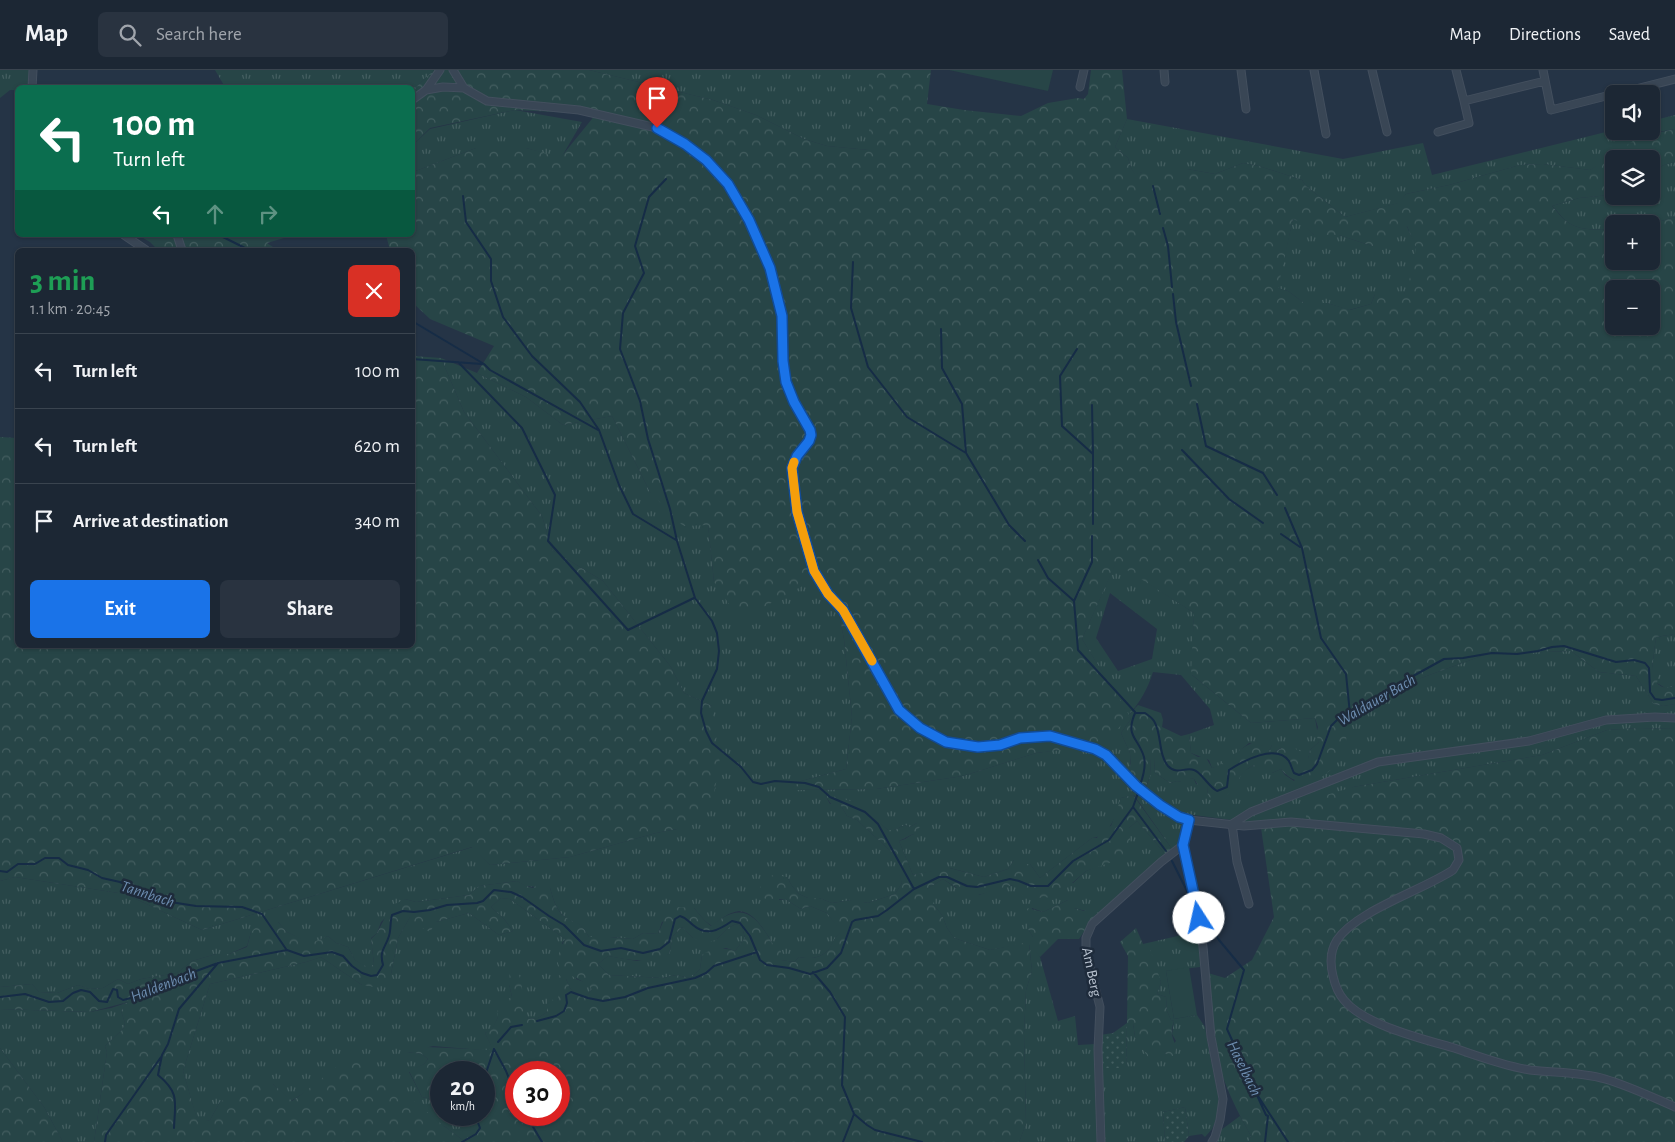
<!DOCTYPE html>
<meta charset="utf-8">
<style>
:root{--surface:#1c2734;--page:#293340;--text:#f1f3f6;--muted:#a0a5ac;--line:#3a444f;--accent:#1a73e8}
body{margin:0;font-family:"Alegreya Sans",sans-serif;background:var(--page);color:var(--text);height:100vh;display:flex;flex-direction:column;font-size:19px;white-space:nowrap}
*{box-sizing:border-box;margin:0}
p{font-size:16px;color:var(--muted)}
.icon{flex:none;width:28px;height:28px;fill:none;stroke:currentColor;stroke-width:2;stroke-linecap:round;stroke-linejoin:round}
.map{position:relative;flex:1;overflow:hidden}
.details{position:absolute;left:15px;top:178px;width:400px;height:400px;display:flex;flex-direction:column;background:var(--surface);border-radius:8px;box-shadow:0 1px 4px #0004,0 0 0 1px var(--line)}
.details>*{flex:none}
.guide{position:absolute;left:15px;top:15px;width:400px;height:152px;border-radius:8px;box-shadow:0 1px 4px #0004,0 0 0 1px var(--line);background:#0b6e4f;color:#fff;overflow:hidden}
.buttons{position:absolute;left:1605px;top:15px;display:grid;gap:10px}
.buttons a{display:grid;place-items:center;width:55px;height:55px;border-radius:8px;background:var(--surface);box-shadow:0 1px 4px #0004,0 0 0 1px var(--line);font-size:25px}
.speed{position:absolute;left:430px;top:991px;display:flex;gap:10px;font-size:25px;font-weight:700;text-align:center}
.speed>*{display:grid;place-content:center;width:65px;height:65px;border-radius:50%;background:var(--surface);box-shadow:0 1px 4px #0004,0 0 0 1px var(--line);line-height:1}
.speed small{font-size:12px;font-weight:400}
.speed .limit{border:8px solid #d22;background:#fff;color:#111}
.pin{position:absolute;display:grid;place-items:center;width:42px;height:42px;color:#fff;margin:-51px -21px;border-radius:50% 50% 50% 0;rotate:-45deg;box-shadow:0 0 5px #0007}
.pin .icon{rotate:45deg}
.me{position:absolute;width:55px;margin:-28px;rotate:350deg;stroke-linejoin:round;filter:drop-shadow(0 0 4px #0008)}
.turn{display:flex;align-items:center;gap:18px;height:105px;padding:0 15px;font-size:22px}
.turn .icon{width:65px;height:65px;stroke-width:2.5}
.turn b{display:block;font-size:35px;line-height:42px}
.lanes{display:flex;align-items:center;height:48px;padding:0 15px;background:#0003;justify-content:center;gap:25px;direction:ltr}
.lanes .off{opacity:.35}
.round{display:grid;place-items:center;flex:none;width:52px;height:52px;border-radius:8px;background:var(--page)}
.summary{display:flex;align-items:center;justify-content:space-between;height:85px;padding:0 15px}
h1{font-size:30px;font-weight:600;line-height:38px;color:#1e9e55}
.primary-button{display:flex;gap:10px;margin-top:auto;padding:10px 15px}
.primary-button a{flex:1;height:58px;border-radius:8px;background:var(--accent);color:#fff;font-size:20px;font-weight:600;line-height:58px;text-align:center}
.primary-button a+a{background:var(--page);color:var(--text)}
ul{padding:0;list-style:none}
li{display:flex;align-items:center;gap:15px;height:75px;padding:0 15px;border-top:1px solid var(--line)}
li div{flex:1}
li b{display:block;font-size:19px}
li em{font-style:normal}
header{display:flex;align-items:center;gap:30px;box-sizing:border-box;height:70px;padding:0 25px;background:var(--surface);border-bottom:1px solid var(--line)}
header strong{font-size:24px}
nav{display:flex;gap:28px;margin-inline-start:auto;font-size:18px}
.search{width:350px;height:45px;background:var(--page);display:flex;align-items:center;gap:12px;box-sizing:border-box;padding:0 18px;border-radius:8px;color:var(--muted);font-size:19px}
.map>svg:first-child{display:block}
</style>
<header>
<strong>Map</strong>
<div class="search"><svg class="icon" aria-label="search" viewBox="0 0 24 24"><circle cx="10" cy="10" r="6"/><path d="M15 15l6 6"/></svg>Search here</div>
<nav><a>Map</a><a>Directions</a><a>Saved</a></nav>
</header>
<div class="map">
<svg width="1675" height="1072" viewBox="0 0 1675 1072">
<defs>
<pattern id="grass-tufts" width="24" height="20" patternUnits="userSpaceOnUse" patternTransform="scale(1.25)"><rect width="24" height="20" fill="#274547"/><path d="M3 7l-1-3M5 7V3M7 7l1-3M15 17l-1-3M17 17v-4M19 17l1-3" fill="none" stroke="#445e60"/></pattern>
<pattern id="forest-crowns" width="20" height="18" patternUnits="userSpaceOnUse" patternTransform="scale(1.25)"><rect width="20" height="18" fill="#274547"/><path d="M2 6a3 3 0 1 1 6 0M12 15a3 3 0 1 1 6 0" fill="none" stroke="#445e60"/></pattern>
<pattern id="garden-dots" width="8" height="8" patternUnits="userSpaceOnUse" patternTransform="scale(1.25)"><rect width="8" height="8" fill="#274547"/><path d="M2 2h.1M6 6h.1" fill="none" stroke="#445e60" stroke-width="1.8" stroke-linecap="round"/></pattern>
</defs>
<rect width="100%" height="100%" fill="#253446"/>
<!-- grass -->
<path fill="url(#grass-tufts)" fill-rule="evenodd" d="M0,0H30V17L18,18L17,20H10L0,28Z
M215,0H434L413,20L412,18L225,17Z
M589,0H869V80L827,76L804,69L756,45L713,30Z
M515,40L582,52L561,88L526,78H476L413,102V75L430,59Z
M1675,45V59L1658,62L1590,100L1543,94L1520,95L1449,115L1406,124L1399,133L1345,147L1306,116L1302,110L1259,96L1243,93L1215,104L1187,99L1142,102L1135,105L1131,98L1128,88L1115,77L1127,49L1343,89L1423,73L1432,105L1614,60V61H1651V51Z
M1675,92V147L1651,154H1614V159C1599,160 1578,161 1566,151C1561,147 1557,140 1552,136L1579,128L1609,125L1614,123V126H1651V101L1664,95Z
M1293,149L1302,152L1314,165H1339L1372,176L1407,156C1409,163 1415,171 1416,178C1418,189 1410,214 1404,224H1375L1371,234L1349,240L1327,233H1304L1288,221L1277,218Z
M441,288L477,303L526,327L563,355L612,346L650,422L708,454L714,512L819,506L839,544L844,569L852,647L846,699L801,711L790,720L876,719L963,706L1036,683L1088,676L1129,646L1082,569L1116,492L1194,543L1192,605L1251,653L1315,648L1319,672L1310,680L1308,690L1281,678L1271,684L1269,681L1272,675L1263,676L1249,673L1222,695L1212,698L1209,690L1191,683L1189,664L1214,655L1210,639L1181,605L1153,602C1148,618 1140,632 1129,645L1131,649L1121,663L1130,683V693L1134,709L1144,724L1150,706L1151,688H1154L1155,703L1170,713L1177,711L1182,712L1191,708L1194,709L1196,714L1207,716L1208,725L1239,707L1244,701L1254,695L1272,703L1281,699L1285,705L1294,711L1344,646L1362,644L1391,619L1487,584L1571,581L1599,602L1636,606L1654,634L1663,636L1675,634V659L1639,658L1607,660L1542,685L1353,717L1306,749L1293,748L1247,752L1186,744C1181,760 1186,767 1172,779L1134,725L1121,728C1117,743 1110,767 1092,768L1040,808L1030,794H1021L1014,790L1008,799L984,807L950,798L913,805L899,771L905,769L913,764L916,766L917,753L910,757L905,755L894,760H888L854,732L825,725L830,734H840L847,746L857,750L898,788L897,796L902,813L895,824L868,833L852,830L832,833L819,828H808L799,824L792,816L787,807L779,830L785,829L801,839L810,836L827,843L842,862C831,869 834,875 827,881C820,889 808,889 799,887L794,892L781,890C773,875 758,841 739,841C729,842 719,850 712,856L705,851L694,838L662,852L658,864L643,863L633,869L611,867H589C579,849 579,857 565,847C556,840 553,828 550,818L525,816L517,811L479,816L469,825L416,832L405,829L381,852L377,863L371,868L374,894L369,899L355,890L348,877L336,873L328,866L311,874L287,862L278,852L251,862L247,876L229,884H216L192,891L177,903L141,909L128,914L118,909L103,918L89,919L78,915L57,923L39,922L32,914L0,917V811L15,807L125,824L202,860L473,777L490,795L570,787L656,763L677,759L712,636L684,623L671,597L603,511L552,480L542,446L464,342ZM1110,523L1157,559L1152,589L1118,601L1096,568Z
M1675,564V616L1667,619L1657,613L1652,599L1656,567Z
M1137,751L1166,785L1098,844L1074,838L1068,830L1043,842L1032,838L1028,859L1033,867V871L1030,873L1040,887L1058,951L1075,946L1078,975L1096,974L1099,1072H1019L1026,1054L1024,964L1026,920L1032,901L1029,873L990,880L954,868L947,858L942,845L933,834L927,819L943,809L956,818L963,815L979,825L1001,817L1014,815L1073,813L1086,801L1103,794L1129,766V758Z
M501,828L510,829L565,869L562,873L576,909L587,913L592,919L589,923L582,929L570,918L566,909L557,931L547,934V942L538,948L528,949L509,914L512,927L498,947L492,960L485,963L494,981L433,976L407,982L422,984L428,989L424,994L409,1002L422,1027L437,1030L441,1033V1045H455L472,1068L464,1071L444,1056L310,1019L291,1031L273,1014L220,1032L210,1050L198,1053L183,1001L210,914L306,892L321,887L362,915L391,904L398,868L410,847L436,852L469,843L499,865L513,861L504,849L491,837Z
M736,854L742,856L745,868L735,881L726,878L702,885L700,899L691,908L676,905L662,908L609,905L598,894L608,886L637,891L669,884L673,866L682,857L693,868L716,870L728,858Z
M1199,861L1200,897L1166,901L1174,949L1197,945L1205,957L1209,980L1218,1024L1219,1037L1216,1051L1212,1059L1205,1067L1202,1064L1189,1066L1185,1037L1163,1042L1165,1072H1102L1100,998H1126L1127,953H1133L1135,967L1156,975L1166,984L1176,971L1172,964L1174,951L1171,950L1167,941L1166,927L1157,924L1161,912L1143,874Z
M129,932L121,941L125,953L123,959L105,976L107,982L94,1072H63L44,1037L0,978V939L90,942L111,938Z
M1240,1046L1251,1066L1248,1072H1217L1221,1060Z"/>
<!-- forest -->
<path fill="url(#forest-crowns)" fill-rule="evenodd" d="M434,0H589L713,30L756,45L804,69L827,76L869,80V0H931L927,34L964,40L1021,46L1048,33L1078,28L1084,29L1088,24L1091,0H1122L1127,49L1115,77L1128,88L1131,98L1135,104L1142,102L1145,98L1187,99L1215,104L1243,93L1259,96L1302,110L1306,116L1345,147L1398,133L1406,124L1449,115L1520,95L1543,94L1590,100L1639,67L1675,59V92L1664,95L1651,101V89H1614V123L1609,125L1579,128L1552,136C1557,141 1561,147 1566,151C1578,161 1599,160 1614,159V191H1651V154L1675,147V564L1656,567L1652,599L1659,603L1657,613C1662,619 1668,618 1675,616V634L1663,636L1654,634L1636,606L1599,602L1571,581L1487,584L1391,619L1362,644L1344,646C1345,655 1348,668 1345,677C1337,704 1302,727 1281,699L1272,703H1262L1258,698L1254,695C1243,701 1239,705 1237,717L1220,730H1213L1208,726L1207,716L1200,718L1194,709L1191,708L1186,713L1177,711L1170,713L1155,703L1154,688H1151L1150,706L1143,724L1132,715L1134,709L1131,705L1130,683L1121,663L1131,649L1129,646L1104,675L1036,683L963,706L876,719L789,720L801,711L846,699L852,647L844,569L839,544L819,507L740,550L714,512L708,455L683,456L650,422L612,346L563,355L526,327L477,303L494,276L430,249L413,233L412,180H390L386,165H412L413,102L476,78H526L561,87L596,44L515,40L430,58L413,75V20ZM1293,149L1302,153L1314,165H1339L1372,176L1393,171L1407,156L1416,178L1412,202L1404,224H1375L1371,234L1350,240L1327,233H1304L1288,221L1278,218ZM1614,219H1651V256H1614ZM1116,493L1194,543L1191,604L1251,653L1315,648L1318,657L1316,664L1319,672L1310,680L1308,689L1300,681L1287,675L1271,684L1269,681L1272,675L1271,670H1268L1263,676L1256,672C1239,676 1229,693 1212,698L1205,686L1198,687L1191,683L1189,664L1181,666L1162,657L1163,650L1161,643L1138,635L1129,645L1082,569Z
M138,165H294L267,173L277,180H158L150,172Z
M413,286L441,288L464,342L542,446L552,480L603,511L671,597L684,623L712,636L720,694L711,737L677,759L656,763L570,787L490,795L472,777L202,860L125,824L15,807L0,811V367L17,368L18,575H412Z
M1639,658L1675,659V1072H1248L1251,1066C1241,1048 1231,1029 1224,1010C1212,977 1211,938 1208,903L1225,908L1252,890L1274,847L1260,751L1293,748L1306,749V731L1353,717L1542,685L1607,660Z
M824,724L855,732L888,760H894L905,755L910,757L917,753H921L916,767L913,764L899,771L913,805L932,801L938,795L984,807L1008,799L1014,790H1018L1021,794H1030L1040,808L1092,768H1097L1100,761H1105L1107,757L1111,756L1121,728L1133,725L1172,779L1166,785L1137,751L1129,758L1131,779L1127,787L1086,801L1056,827L1033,828L1023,826L1014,815C1006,816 982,825 977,825C972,824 967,818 963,815L957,818L943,809L927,819L935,829L933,834L942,845L947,858L954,868L990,880L1033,871V867L1028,859L1029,849L1024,843L1028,838L1043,842L1068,830H1076L1074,838L1084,841L1092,838L1098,844L1092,850L1079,869H1058L1040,887L1029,874L1032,901L1026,920L1024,964L1026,1054L1019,1072H94L107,982L105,976L123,959L125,953L121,941L128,932L90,942L0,939V917L32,914L39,922L57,923L78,915L89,919L103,918L118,909L128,914L141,909L177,903L192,891L216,884H229L247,877L251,862L261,852H278L287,862L311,873L328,866L336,873L348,877L355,890L369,898L374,894L371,869L377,863L391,836L405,829L416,832L469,825L479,816L517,811L526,816L533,818L540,812L550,818C553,828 556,841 565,847C579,856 579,849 589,867H610L633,869L643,863L658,864L668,840L679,837L694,838L705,851L711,856C733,839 747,836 764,860C770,868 772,876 781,881V890L794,892L799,887C808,889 820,889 827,881C833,875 832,869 841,862L827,843L810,836L801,839L785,829H765L759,822L761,815L766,813L769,806L776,805L787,807L792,816L799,824L808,828H819L832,833L852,830L857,827L861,828L863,832L868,833L895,824L902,813L896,796L898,788L857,750L847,746L840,734H831ZM501,828L510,829L565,869C544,909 574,899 592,919L589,923L582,928L570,918L566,909L559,905L554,917L559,924L557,931L549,929L547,934V942L538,948L528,949C521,933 525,914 516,898L510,897L509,914L512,927L503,931L497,942L498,947L492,959L485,963L493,980L404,976L407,982L422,984L428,989L424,994L409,1001L422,1027L437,1030L441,1033V1002H484V1045H455L471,1068L464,1071L444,1056L356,983C333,998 314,1016 292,1031L273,1014L256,1012L220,1032L210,1050L198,1052L183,1001L210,914L306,892L321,887L362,915L374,917L391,904L398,868L410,847L416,855L430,862L436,852L469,843L499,865L513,861L504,849L491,837ZM736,854L742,856L745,868L735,881C724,877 711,878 702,885L700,899L691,908L676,905L662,908L609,905L598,894L608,886C629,890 649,894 669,884L673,866L682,857L693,868L705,873L716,870L728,858ZM516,1002H559V1045H516Z
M1136,858L1143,874L1150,879L1161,912L1157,924L1166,927L1167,941L1171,950L1174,951C1173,955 1171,961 1172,965C1174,974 1179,977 1173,986L1166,984L1153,974V982L1150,990L1135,967L1133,953H1127L1128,886L1120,872Z
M0,978L44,1037L63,1072H0Z"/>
<!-- garden -->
<path fill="url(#garden-dots)" d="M1127,953L1126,998H1100V965L1113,963Z
M1185,1037L1189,1066L1184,1072H1165L1163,1042Z"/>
<!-- pitch -->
<path fill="#274547" d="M949,0H1053L1048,21Z
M1189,897L1197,945L1174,949L1166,901Z"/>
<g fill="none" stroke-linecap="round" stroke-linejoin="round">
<!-- stream -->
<path stroke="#162c46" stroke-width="2" d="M666,109L649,127L635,176L644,203L623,243L620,279L640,331L648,369L670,439L677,471L695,528L712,551L717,563L719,581L717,599L702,631L701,643L706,661L712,673L741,697L753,712L761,714L775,711L805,713L819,717L830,727L865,742L878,754L914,819
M1153,116L1160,144
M463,126L466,152L491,189V211L503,247L532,286L580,332L599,360L619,415L633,444L676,470
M1163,158L1168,176L1172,217
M210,165L223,167L249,180
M853,192L851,238L868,297L907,347L966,383L1009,455L1025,471
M1173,224L1176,252L1191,316
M412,251L484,294L490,300L598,360
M941,259L942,298L962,334L966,383
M1077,279L1060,306L1062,356L1093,384V454
M412,289L482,294
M458,292L522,358L555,425L548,471L628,560L694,528
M1197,334L1206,376L1263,403L1277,425
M1092,335L1093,383
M1182,380L1229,429L1263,453
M1285,438L1302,478L1321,568L1346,604L1350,644
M1281,464L1300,477
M1092,466V492L1074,531L1078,580L1135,642
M1038,490L1048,508L1074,531
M1140,715C1143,707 1146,696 1144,687C1138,667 1125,667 1135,643H1145C1148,645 1152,648 1154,651C1162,664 1158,684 1168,696C1176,705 1185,697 1194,700C1201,702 1208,716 1217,721L1227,717L1229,700C1243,691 1276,673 1289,691C1291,695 1292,699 1294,703L1299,705L1312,700L1317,694L1331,656L1338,649L1370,634L1395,616L1444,589L1463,588L1492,583L1517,584L1538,581L1552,577L1564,576L1616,592L1634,590L1645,593L1649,598L1650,622L1655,629L1662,630L1675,628
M1133,737L1166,781
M1172,791L1191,829
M0,801L7,802L18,794H35L45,788H59L68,795L88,800L102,808L120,812L142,822L164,831L196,836L242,837L262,844L286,879
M1204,849L1219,870L1244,900L1227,959L1266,1045L1268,1046L1265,1072
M813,902L830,922L845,947L842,1015L854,1044L867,1055L875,1060L922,1072
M0,927L25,924L49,932L63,931L73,923L81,920L90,922L99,931L107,932L113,919L117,920L118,927L123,930L139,926L156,919L169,911L218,893L287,880L304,886L332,882L343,886L352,896L362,903L371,906L377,905L383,895C379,880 385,879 389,866C391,860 390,852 392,845L403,841L414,842L430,840L447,835L477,833L483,831L494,820L511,822L522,827L549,846L564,855L584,875L601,881L621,878L643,883L660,879L669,872L675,849L680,846C687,848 688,851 693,855C707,867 719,860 732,851L740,853L750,866L760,890L767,895L789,898L810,904L827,898L841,883L852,852L855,850L878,846L887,840L914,819L939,807H947L967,816L977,817L1010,809L1019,811L1031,816H1048L1073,791L1109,770L1133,737L1139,720
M537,951L556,946L564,941L567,933L566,925L571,922L588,928L603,931L625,927L648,918L695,908L706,903L714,896L757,882
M498,972L511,957L522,955
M494,979L506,1001L516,1026
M484,1009L494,979
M1258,1026L1288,1072
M526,1045L542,1072
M174,1058C175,1032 180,1023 158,1005L162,985L168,974L179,939L218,893
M105,1072L106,1065L161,987
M462,1072L476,1064L480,1058L475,1045
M843,1072L854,1044"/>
<defs>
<path id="minor" d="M453,0L464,18L487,31L579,40L657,58L685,74L706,90L728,114L749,150L770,198L782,246L783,291L786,312L794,332L810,359L811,365L809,371L797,386L792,398L797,443L814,501L829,524L843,540L899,640L920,658L946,671L978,677L1000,675L1020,668L1050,665L1095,679L1106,685L1136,716L1160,735L1179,747L1189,750L1244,756L1291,752L1424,764L1441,768L1457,778L1459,790L1453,800C1423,820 1356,841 1337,870C1330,881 1330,894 1333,906C1335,915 1338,923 1344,930C1364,955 1423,969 1454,978C1478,986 1504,996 1530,1000C1555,1003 1580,1002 1605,1009C1629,1016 1652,1027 1675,1037
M1164,0L1165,12
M1241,0L1246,39
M1314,0L1326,64
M1372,0L1387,62
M1456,0L1464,31
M1543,0L1551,40L1614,24
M1080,17L1084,0
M32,18L33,0
M426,20L443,17L464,18
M1616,24L1675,9
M412,30L426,20L440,0
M1438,62L1469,53L1464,31L1545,11
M124,165L146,180
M177,165L182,180
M1189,750L1183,775L1197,833L1203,877L1211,967L1223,1029L1220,1050L1215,1067L1212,1072
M1232,754L1251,742L1378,692L1529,671L1606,650L1655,647L1675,648
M1232,754L1237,792L1249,834
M1101,1072L1098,979L1100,937L1086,882V868L1092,854L1161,792L1183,775"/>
</defs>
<!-- minor casing -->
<use href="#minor" stroke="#434f5e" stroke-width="9"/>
<!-- minor -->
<use href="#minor" stroke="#394655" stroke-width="7"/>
</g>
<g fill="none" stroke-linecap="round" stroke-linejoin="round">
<defs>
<path id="route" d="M657,58L685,74L706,90L728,114L749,150L770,198L782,246L783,291L786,312L794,332L810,360L811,365L809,371L797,386L792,398L797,442L814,501L828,524L843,540L899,640L920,658L946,672L978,677L1000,675L1020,668L1050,666L1095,679L1106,685L1136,716L1160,735L1179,747L1189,750L1183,775L1199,848"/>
</defs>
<!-- route casing -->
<use href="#route" stroke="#114b97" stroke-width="12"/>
<!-- route -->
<use href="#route" stroke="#1a73e8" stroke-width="9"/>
<!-- slow -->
<path stroke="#f59e0b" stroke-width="9" d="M794,392L792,398L797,442L814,501L828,524L843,540L872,591"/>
</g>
<g text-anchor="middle" stroke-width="5" stroke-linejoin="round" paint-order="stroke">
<!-- street labels -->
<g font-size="15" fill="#b7c1ce" stroke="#1e2b3b">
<text transform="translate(1092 902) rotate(78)" y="5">Am Berg</text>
</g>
<!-- water labels -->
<g font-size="16" font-style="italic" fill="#6d8db0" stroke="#1e2b3b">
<text transform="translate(1376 629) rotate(-30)" y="6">Waldauer Bach</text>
<text transform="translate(148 823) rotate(18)" y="6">Tannbach</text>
<text transform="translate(163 914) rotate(-21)" y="6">Haldenbach</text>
<text transform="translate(1245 998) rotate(64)" y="6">Haselbach</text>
</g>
</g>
</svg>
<div class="buttons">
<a><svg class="icon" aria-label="sound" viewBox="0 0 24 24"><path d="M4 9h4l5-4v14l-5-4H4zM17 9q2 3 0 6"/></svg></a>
<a><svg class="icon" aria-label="layers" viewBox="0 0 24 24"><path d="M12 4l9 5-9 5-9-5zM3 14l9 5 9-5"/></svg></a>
<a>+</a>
<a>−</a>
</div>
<div class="speed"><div>20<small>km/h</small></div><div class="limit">30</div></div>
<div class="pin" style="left:657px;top:58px;background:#d93025"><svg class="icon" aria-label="arrive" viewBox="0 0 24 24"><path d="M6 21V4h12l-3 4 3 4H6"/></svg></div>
<svg class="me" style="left:1199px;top:848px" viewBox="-20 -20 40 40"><circle r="19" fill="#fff"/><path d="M0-13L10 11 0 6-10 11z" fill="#1a73e8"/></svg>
<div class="guide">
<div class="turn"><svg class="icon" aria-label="left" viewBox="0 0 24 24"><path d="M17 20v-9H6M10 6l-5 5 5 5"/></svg><div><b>100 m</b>Turn left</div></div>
<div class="lanes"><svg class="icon" aria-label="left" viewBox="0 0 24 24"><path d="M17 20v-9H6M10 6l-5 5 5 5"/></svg><svg class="icon off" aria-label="ahead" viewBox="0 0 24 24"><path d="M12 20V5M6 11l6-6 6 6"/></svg><svg class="icon off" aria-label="right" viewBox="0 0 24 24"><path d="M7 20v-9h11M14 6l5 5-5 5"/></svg></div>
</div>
<section class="details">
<div class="summary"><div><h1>3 min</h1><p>1.1 km · 20:45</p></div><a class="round" style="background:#d93025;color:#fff"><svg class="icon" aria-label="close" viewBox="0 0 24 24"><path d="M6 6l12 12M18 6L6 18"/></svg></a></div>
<ul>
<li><svg class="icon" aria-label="left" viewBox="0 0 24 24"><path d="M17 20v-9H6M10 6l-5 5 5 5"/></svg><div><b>Turn left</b></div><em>100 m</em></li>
<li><svg class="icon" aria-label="left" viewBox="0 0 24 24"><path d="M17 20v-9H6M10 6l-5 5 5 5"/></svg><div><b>Turn left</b></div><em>620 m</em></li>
<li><svg class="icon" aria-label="arrive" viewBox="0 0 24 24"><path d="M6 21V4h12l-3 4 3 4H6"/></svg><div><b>Arrive at destination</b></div><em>340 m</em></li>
</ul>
<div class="primary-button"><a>Exit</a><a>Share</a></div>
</section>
</div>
